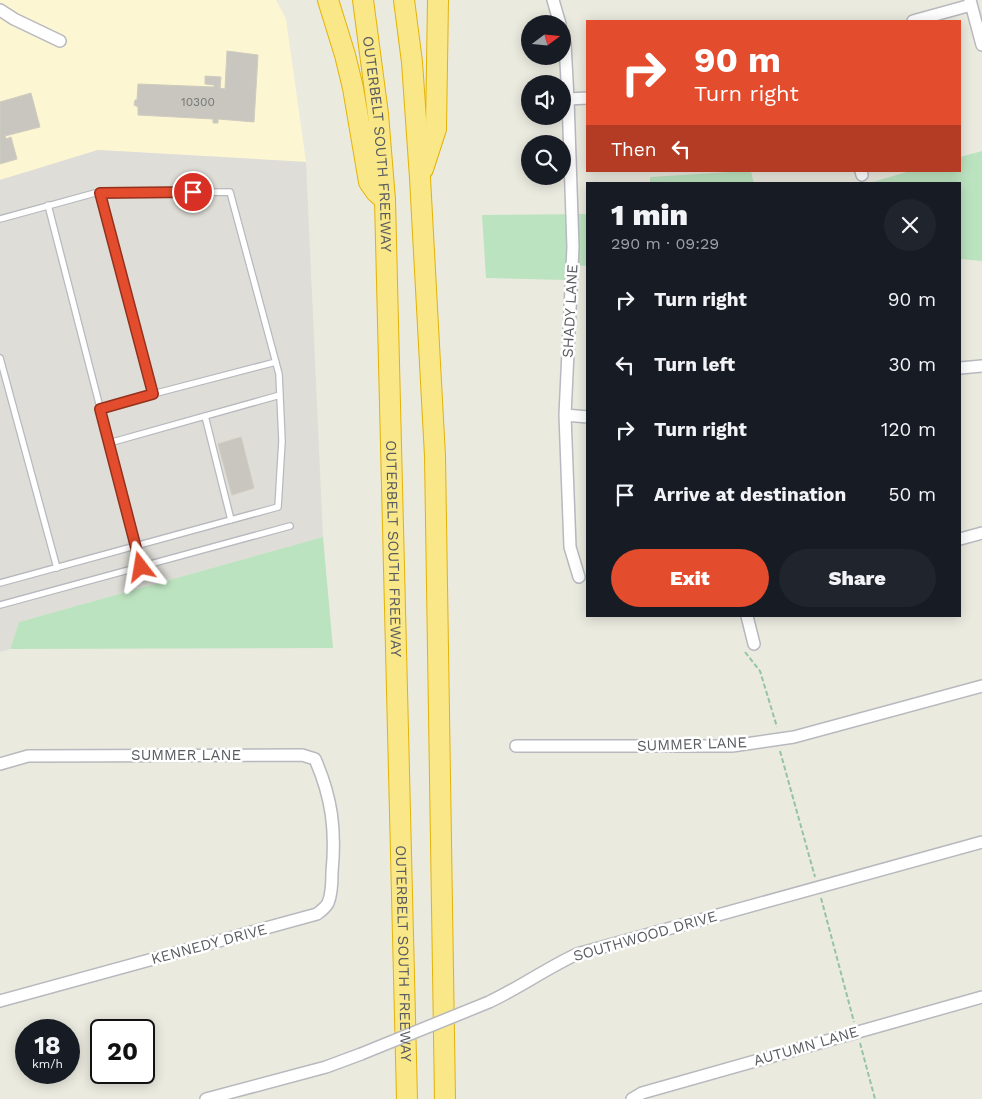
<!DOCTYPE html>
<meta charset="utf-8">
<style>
:root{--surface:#171b24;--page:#20242c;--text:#f1f3f6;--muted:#9ea1a6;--accent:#e34c2d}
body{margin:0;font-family:"Work Sans",sans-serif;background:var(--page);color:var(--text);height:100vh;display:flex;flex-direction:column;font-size:19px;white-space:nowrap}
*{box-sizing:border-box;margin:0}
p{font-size:16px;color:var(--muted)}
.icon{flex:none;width:28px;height:28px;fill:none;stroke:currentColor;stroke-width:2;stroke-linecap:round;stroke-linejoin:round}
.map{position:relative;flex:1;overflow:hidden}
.panel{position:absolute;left:586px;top:182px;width:375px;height:435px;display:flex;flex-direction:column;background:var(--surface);border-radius:0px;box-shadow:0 2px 12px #0003}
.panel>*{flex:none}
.top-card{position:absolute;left:586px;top:20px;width:375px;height:152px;border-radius:0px;box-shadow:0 2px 12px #0003;background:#e34c2d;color:#fff;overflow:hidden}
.needle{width:32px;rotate:74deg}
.tools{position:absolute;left:521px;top:15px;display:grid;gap:10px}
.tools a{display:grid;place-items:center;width:50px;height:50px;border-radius:50%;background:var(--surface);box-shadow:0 2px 12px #0003;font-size:25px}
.speed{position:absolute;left:15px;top:1019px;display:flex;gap:10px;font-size:25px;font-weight:700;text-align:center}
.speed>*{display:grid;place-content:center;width:65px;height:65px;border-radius:50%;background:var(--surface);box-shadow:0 2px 12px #0003;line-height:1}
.speed small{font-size:12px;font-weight:400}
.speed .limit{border:2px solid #111;border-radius:8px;background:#fff;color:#111}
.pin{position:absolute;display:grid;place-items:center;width:42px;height:42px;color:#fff;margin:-21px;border:2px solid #fff;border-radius:50%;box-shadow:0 1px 5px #0007}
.me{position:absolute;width:55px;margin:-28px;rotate:346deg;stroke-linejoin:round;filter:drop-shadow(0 0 4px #0008)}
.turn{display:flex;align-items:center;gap:18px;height:105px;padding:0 25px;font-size:22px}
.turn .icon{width:65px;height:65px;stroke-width:2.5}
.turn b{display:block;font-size:35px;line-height:42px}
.then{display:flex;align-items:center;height:48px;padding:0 25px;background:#0003;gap:10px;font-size:19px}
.round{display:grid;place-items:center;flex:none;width:52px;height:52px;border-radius:26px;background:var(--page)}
.head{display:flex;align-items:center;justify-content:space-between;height:85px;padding:0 25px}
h1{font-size:30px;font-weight:800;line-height:38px}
.primary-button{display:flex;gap:10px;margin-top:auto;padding:10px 25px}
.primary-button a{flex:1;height:58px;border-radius:30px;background:var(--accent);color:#fff;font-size:20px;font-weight:800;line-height:58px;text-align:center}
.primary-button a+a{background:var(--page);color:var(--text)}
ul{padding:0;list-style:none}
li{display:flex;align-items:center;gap:15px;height:65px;padding:0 25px}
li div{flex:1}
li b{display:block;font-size:19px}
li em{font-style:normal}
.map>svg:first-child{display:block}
</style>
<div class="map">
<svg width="982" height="1099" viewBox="0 0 982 1099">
<rect width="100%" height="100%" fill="#ebeadf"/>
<!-- commercial -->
<path fill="#fcf6d3" d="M0,0H276L286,19L306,162L98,150L0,180Z"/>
<!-- industrial -->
<path fill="#deddd7" d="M98,150L306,162L323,537L19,622L10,649L0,652V180Z"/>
<!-- green -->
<path fill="#bce3bf" d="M982,151V261L960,259V184H866L910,171H960V157Z
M746,171H751L754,184H650V177Z
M587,214V266L565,265V280L486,278L482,215Z
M323,537L333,648L10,649L19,622Z"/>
<!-- building -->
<path fill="#c8c6bf" stroke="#cfccbe" d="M227,51L258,55L254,122L218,119V123H213V119L138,115V107L134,105L135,100H137L138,84L214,87V85L205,84V76L221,77L220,88L225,89Z
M31,93L40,127L5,136L6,139L11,137L17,159L0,164V102Z
M241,437L254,488L232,495L218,444Z"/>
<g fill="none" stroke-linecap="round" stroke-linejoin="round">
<defs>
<path id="service" d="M100,193L153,394L276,362
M48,205L141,567
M0,219L95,193L230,192L279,374L282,441L278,507L0,583
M0,358L57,568
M100,409L153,394
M205,416L231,520
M109,443L280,395
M0,605L290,526"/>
<path id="minor" d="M553,0L560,24
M970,0L982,45
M0,10L14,19L60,41
M913,21L971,5
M562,34L565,44L568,99L573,247L565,415L570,547L579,577
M568,99L588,98
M861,171L862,175
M960,368L982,366
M565,415L588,417
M960,539L982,533
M747,616L754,644
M516,746H732L794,737L982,686
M0,764L28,756L302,755L315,759C332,798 336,830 332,872C332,882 332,894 328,903C326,907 321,911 317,914L0,1001
M489,1002C519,988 547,968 577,954L982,842
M206,1099L326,1067L361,1054
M632,1099L642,1093L982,997"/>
<g id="motorway">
<path d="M328,0L345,55L353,88L369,182L376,192L385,200"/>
<path id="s1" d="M363,0L378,114L385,200L407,1099"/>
<path d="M404,0L412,62L420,178L435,456L445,1099"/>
<path d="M423,169L436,129L438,0"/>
</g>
</defs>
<!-- service casing -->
<use href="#service" stroke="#b7b9be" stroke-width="8"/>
<!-- minor casing -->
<use href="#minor" stroke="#b7b9be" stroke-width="14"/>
<!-- motorway casing -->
<use href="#motorway" stroke="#e4b306" stroke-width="22"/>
<!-- path -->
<path stroke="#95c3a7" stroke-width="2" stroke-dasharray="5 2.5" stroke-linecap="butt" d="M745,652L760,671L777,727
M780,751L815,877
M821,898L854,1022
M860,1043L875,1099"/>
<!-- service -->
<use href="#service" stroke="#fff" stroke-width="5.5"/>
<!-- minor -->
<use href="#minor" stroke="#fff" stroke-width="11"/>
<!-- motorway -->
<use href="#motorway" stroke="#f9e788" stroke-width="20"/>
<defs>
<path id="minor-bridge" d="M361,1054L489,1002"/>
</defs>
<!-- minor-bridge casing -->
<use href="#minor-bridge" stroke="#b7b9be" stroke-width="14" stroke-linecap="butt"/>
<!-- minor-bridge -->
<use href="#minor-bridge" stroke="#fff" stroke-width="11"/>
</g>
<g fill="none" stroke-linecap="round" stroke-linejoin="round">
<defs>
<path id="route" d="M141,567L100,409L153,394L100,193L193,192"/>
</defs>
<!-- route casing -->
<use href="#route" stroke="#94311d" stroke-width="12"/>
<!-- route -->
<use href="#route" stroke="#e34c2d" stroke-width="9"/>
</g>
<g text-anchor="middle" stroke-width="5" stroke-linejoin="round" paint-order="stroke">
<!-- number labels -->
<g font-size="12" fill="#747678">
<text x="198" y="106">10300</text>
</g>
<!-- street labels -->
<g font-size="15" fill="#585b60" stroke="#fff">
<text dy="5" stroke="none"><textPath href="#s1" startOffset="145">OUTERBELT SOUTH FREEWAY</textPath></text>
<text transform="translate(570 311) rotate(-87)" y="5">SHADY LANE</text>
<text dy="5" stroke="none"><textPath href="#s1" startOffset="550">OUTERBELT SOUTH FREEWAY</textPath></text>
<text transform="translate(692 744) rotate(-2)" y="5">SUMMER LANE</text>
<text x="186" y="760">SUMMER LANE</text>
<text transform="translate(645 936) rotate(-16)" y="5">SOUTHWOOD DRIVE</text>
<text transform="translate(209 944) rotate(-15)" y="5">KENNEDY DRIVE</text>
<text dy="5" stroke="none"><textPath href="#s1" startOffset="955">OUTERBELT SOUTH FREEWAY</textPath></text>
<text transform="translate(806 1046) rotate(-16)" y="5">AUTUMN LANE</text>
</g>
</g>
</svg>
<div class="tools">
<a><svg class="needle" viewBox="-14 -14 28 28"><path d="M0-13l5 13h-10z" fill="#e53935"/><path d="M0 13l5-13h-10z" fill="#9ea1a6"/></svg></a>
<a><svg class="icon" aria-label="sound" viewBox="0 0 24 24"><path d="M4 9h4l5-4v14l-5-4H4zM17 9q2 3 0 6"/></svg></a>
<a><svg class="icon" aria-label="search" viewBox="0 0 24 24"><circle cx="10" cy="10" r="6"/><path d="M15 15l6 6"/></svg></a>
</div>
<div class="speed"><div>18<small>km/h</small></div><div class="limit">20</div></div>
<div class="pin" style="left:193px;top:192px;background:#d93025"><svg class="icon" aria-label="arrive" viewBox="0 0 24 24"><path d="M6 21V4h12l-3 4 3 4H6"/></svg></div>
<svg class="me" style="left:141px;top:567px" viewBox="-20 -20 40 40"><path d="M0-17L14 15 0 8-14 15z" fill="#e34c2d" stroke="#fff" stroke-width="4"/></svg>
<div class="top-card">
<div class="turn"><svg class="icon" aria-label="right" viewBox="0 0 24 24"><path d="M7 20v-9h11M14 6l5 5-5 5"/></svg><div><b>90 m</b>Turn right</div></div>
<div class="then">Then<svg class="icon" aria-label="left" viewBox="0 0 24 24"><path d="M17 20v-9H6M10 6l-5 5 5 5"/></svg></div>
</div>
<section class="panel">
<div class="head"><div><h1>1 min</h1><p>290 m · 09:29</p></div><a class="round"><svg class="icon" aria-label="close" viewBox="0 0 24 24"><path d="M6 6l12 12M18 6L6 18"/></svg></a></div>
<ul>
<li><svg class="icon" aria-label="right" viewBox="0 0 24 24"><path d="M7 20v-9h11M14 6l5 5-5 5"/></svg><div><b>Turn right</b></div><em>90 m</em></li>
<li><svg class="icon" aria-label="left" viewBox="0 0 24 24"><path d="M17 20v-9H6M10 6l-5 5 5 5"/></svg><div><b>Turn left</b></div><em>30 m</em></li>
<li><svg class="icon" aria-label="right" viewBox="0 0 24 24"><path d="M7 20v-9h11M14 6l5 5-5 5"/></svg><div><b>Turn right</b></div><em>120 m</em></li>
<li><svg class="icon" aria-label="arrive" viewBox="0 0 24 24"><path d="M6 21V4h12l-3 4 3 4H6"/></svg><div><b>Arrive at destination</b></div><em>50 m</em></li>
</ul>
<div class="primary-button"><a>Exit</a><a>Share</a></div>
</section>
</div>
